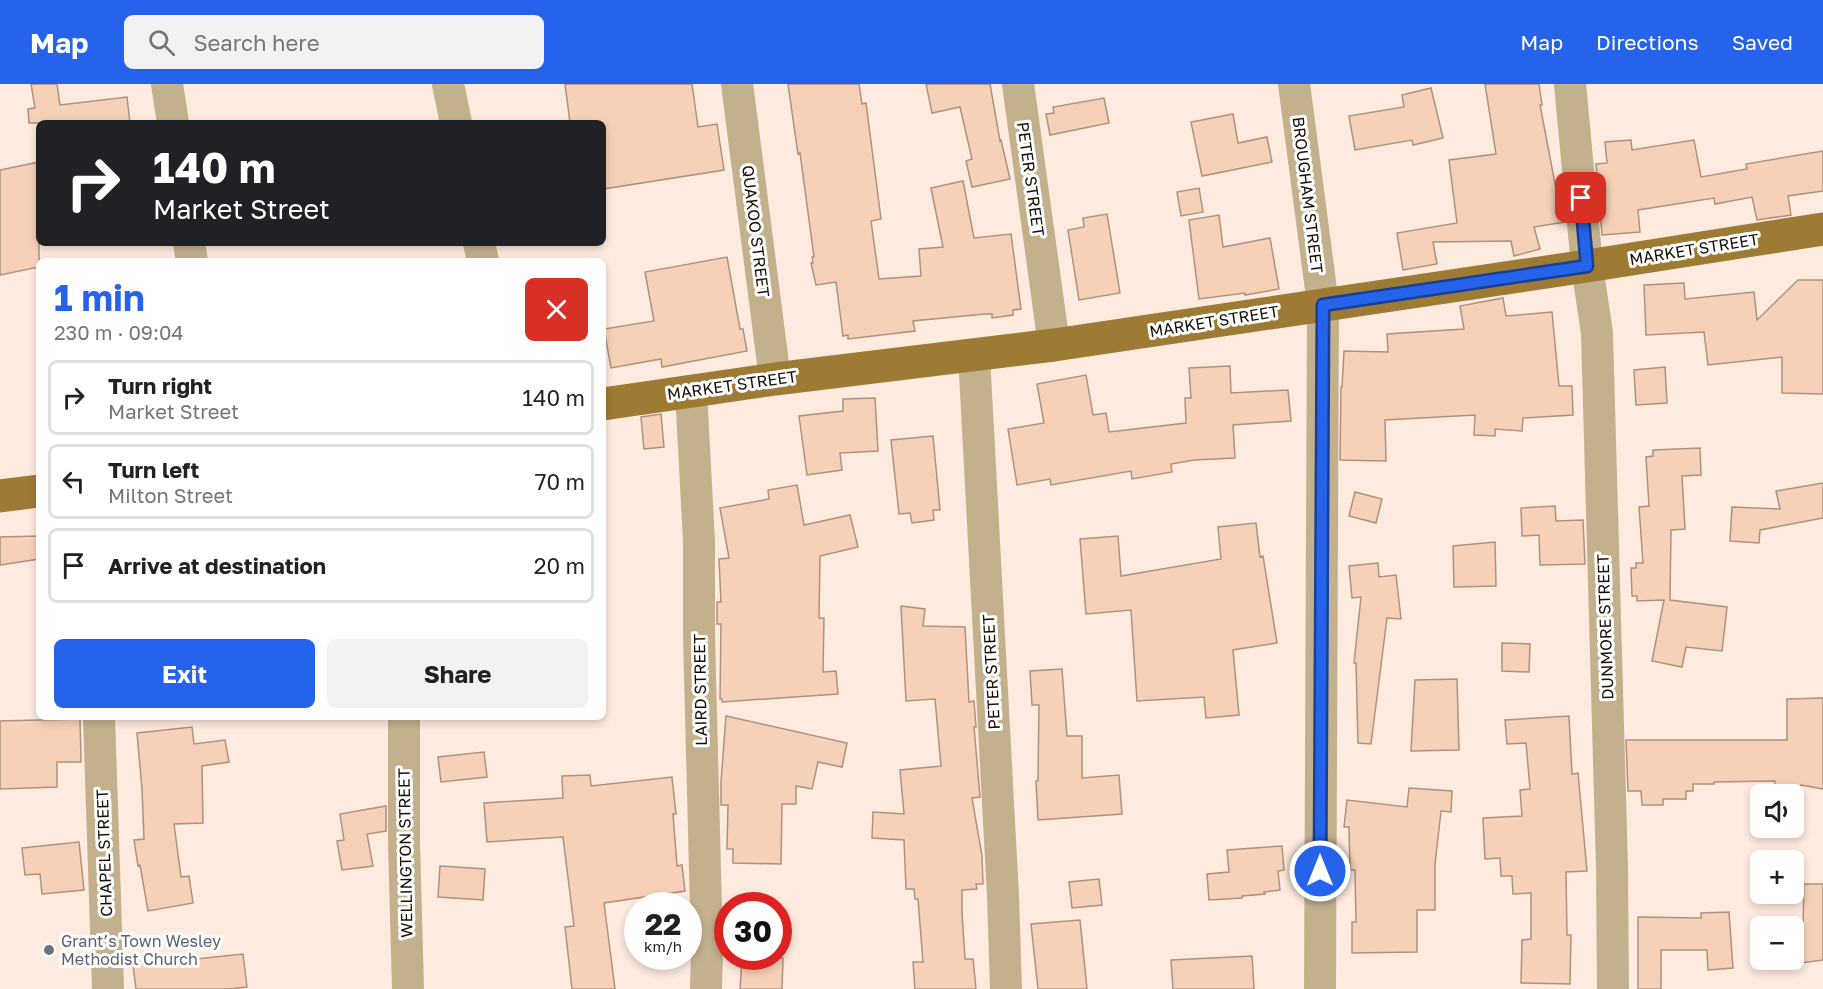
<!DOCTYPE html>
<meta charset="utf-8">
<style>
:root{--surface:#fff;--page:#f2f2f2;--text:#202124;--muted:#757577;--line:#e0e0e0;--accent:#2563eb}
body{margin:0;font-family:"Golos Text",sans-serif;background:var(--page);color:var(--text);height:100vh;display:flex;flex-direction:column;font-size:22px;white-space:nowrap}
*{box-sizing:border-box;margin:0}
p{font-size:20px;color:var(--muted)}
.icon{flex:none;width:33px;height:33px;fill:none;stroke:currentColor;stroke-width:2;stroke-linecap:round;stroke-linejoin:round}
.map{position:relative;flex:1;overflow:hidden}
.sheet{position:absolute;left:36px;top:174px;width:570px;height:462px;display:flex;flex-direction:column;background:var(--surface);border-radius:9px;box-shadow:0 3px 9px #0003}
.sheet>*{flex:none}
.top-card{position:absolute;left:36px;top:36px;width:570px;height:126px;border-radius:9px;box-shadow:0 3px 9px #0003;background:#202124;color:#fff;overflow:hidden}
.buttons{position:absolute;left:1750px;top:700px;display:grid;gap:12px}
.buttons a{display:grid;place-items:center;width:54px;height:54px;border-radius:9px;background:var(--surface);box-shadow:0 3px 9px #0003;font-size:30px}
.speed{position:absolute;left:624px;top:808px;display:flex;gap:12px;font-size:30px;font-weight:700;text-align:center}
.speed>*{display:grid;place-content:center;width:78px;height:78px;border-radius:50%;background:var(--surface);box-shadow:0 3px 9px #0003;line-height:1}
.speed small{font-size:15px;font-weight:400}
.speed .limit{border:9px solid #d22;background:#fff;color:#111}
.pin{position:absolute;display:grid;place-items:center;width:51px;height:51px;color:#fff;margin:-26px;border-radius:12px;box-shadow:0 3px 9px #0006}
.me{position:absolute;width:66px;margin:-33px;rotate:0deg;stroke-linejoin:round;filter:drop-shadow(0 0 4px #0008)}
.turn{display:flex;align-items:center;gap:21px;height:126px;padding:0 18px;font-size:27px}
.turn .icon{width:78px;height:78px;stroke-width:2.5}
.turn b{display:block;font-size:42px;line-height:51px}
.round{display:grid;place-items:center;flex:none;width:63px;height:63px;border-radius:9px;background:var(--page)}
.summary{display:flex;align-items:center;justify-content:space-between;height:102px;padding:0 18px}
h1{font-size:36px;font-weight:700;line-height:45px;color:var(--accent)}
.primary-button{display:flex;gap:12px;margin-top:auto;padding:12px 18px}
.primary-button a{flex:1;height:69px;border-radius:9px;background:var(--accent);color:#fff;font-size:24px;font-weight:700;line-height:69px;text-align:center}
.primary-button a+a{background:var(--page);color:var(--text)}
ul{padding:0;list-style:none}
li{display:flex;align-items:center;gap:18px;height:75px;margin:0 12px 9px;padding:0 6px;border:3px solid var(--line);border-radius:9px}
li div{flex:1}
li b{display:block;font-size:22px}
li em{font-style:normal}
header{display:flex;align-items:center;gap:36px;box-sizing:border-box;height:84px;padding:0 30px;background:var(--accent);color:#fff}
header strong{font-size:28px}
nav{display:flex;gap:33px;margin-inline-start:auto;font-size:21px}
.search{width:420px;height:54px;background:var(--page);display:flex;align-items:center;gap:15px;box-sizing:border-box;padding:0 21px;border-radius:9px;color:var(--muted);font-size:22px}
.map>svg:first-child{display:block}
</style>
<header>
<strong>Map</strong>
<div class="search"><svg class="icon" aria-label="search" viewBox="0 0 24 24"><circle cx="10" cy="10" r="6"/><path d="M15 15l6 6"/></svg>Search here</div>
<nav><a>Map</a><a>Directions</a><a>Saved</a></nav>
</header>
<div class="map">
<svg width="1823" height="905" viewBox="0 0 1823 905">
<rect width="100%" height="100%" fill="#feebdf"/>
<!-- building -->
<path fill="#f7d1b7" stroke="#ad927f" stroke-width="1.5" d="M31,0H57L60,21L127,13L130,39H29L28,25L35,24Z
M565,0H692L698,43L717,40L724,86L603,105V39H570Z
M788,0H859L862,20L866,19L881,135L871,137L879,195L921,192L919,165L943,163L931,104L963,97L974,154L1011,150L1021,225L1013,226V231L992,234V230H985L913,237L915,247L848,255V251L843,252L836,198L816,201L811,179H813L812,173H814L800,69L798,70Z
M926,0H990L1000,57L1001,56L1010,95L972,103L966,77L972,75L960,23L932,29Z
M1485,0H1539L1542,21H1540L1556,105L1562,104L1565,138L1534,143L1540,165L1514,172L1511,157L1433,158L1437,180L1403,186L1397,149L1457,139L1449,76L1496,70Z
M1431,4L1443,54L1413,61L1412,56L1355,66L1349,32L1404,23L1402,11Z
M1104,14L1109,39L1050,51L1046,30L1054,29L1053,23Z
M1233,30L1238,59L1267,53L1272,78L1202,92L1191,38Z
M1631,56L1632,66L1694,56L1701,93L1747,85L1746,80L1823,67V107L1788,112L1791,131L1757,136L1752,113L1715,120L1714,114L1638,126L1640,148L1602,151L1596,80L1607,79L1605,58Z
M39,78V183L0,191V86Z
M1199,104L1203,128L1181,132L1177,108Z
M1107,130L1120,209L1079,216L1068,146L1084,143L1083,134Z
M1219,131L1223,163L1270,154L1279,205L1245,211V209L1199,215L1189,136Z
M727,173L740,245H743L747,267L662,283L661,275L611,284L604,245L654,237L645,188Z
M1798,196H1823V310L1782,309V273L1708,281L1704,248L1646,251L1644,201L1684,199L1685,215L1754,208L1757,236Z
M1503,214L1506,232L1552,228L1559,302H1572L1573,331L1523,334L1522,347L1495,345V352L1474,351L1475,331L1385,336L1386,377L1340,376L1341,303H1342L1344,267L1388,268L1387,250L1464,245L1460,222Z
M1230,282L1231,309L1288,306L1291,337L1233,341L1235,374L1194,376L1171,380L1172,388L1132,395L1131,387L1051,401L1050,395L1017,401L1008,345L1044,339L1037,300L1086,291L1093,331L1106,329L1109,348L1186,339L1185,314H1191L1189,284Z
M1665,283L1667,319L1636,321L1634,286Z
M875,314L878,367L840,369L842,386L807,391L799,332L843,327V315Z
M661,330L664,363L644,365L641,333Z
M933,352L940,426H933L934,436L912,439L910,429L899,430L891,356Z
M1700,364L1701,391L1682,392L1685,445L1671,446L1670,516L1727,523L1722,567L1686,563L1682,583L1652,577L1664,516L1637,517V512H1632L1631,484H1636V479H1643L1639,423L1649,422L1646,373L1653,372V366Z
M1823,399V434L1760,446L1759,459L1730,457L1732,423L1780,425L1776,407Z
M797,401L804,441L850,431L858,463L820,472L819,534H824L823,588L836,587L838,610L722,618V615H720L721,540H717V518H721L719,475L729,474L720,424L769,415L768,406Z
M1355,408L1382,415L1376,439L1349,432Z
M1555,422L1556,437L1583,436L1585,480L1540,481L1539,451L1522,452L1521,424Z
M1256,439L1260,473L1263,472L1277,559L1233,566L1239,631L1206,634L1204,613L1137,617L1131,526L1086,530L1080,455L1118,452L1121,492L1221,475L1218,443Z
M39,452V475L0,481V453Z
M1495,458L1496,502L1454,503L1453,462Z
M1378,479L1379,493L1396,491L1401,535L1387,534L1371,660L1358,659L1356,579H1354L1361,513L1352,514L1349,482Z
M901,522L925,525L923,542L965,543L969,618L974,617L976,643H974L980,713L972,714L982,772L983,800H976L977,805L962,806V829L965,875H973L976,905H915L913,878H923L918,815H915L914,805H906L904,756L872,754L873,728L904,730L900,686L941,682L935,615L906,617Z
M1502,559L1530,560L1529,588L1502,587Z
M1062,585L1067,652H1082V694L1119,691L1122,730L1038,736L1036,697H1038L1039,621H1032L1030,587Z
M1457,595L1459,666L1411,667L1415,596Z
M1823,614V705L1801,701L1799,714L1794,713V711L1773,710L1775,697L1714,698V700H1693V707H1686V715H1663V721H1642L1641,707H1628L1626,656H1787V615Z
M726,632L847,659L842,683L818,678L812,705L796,702V720H782L781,780L733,779V765H727L728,721H721V698Z
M1569,632L1572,690L1578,689L1587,787L1566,788L1567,851H1571L1570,900L1521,899L1522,856L1531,855V809L1513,810L1512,792H1501L1500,774L1485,775L1483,734L1522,732L1520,706L1530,705L1526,659L1507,660L1505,636Z
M80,635L81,678H57V703L0,705V637Z
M192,643L194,660L225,656L229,678L202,682L203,739L174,740L181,793L189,792L193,819L148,827L140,781L138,782L134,756L144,755L142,705L137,649Z
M484,668L487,693L441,698L438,673Z
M590,691L591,702L672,693L676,730H673L677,782L682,781L685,807L604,819L615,905H572L565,843L574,842L563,753L487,758L484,719L563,714L562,692Z
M1409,704L1452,707L1451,728L1441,727L1435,780V826H1417V868L1352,869V838H1356L1355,786H1350L1349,743H1344L1347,716L1407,723Z
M386,722V747L367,750L373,782L342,786L337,757L344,756L340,730Z
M79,758L84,806L42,810L40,790L25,791L22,764Z
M1282,762L1284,786L1278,787L1280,806L1264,808L1265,810L1242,812V814L1209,816L1207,790L1229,788L1227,766Z
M440,782L485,785L483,816L438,813Z
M1099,795L1102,821L1072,824L1069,798Z
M1804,800H1823V876L1801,879L1797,843H1803Z
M1729,828L1733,884L1708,886L1707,866H1661V905H1638V833L1701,834V829Z
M1080,836L1087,905H1038L1031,840Z
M167,870L168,878L243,870L247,903L229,905H136L132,873Z
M1252,872L1254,905H1173L1171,876Z
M742,873L783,874L782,905H740Z"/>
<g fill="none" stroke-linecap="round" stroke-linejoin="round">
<!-- minor -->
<path stroke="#c3b18e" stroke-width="32" d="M167,0L173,39
M448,0L456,39
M737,0L775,295
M1018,0L1054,261
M1294,0L1323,221L1320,905
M1570,0L1587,182L1597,249L1612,784L1613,905
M189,159L192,177
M479,159L483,177
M974,271L1003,812L1006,905
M691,307L699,457V551L707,865L706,905
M99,633L108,905
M404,633V759L408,905"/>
<!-- primary -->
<path stroke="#9d7b34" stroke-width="33" d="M603,320L775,295L1054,261L1587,182L1823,145
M0,412L39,407"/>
</g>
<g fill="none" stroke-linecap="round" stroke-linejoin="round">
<defs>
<path id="route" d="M1320,787L1323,221L1587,182L1581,114"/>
</defs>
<!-- route casing -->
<use href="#route" stroke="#184099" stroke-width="15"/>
<!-- route -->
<use href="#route" stroke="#2563eb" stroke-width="10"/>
</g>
<!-- markers -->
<circle fill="#6b7280" stroke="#fff" stroke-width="2" cx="49" cy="866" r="6"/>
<g text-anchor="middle" stroke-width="6" stroke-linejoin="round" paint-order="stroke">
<!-- street labels -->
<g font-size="16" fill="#160d06" stroke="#fff">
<text transform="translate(1031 95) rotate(82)" y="6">PETER STREET</text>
<text transform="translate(1308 111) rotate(83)" y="6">BROUGHAM STREET</text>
<text transform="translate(756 147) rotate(83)" y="6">QUAKOO STREET</text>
<text transform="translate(1694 165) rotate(-9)" y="6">MARKET STREET</text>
<text transform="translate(1214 237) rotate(-9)" y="6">MARKET STREET</text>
<text transform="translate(732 301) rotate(-8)" y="6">MARKET STREET</text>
<text transform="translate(1605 543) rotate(-92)" y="6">DUNMORE STREET</text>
<text transform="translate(991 588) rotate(-93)" y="6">PETER STREET</text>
<text transform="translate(700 606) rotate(-91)" y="6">LAIRD STREET</text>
<text transform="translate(104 769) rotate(-92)" y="6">CHAPEL STREET</text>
<text transform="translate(405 769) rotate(-91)" y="6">WELLINGTON STREET</text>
</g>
<!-- worship labels -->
<g font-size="16" fill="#5b616d" stroke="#fff" text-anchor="start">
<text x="61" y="863">Grant’s Town Wesley<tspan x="61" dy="18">Methodist Church</tspan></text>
</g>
</g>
</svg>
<div class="buttons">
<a><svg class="icon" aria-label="sound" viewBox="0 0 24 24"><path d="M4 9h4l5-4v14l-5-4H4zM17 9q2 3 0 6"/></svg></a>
<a>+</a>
<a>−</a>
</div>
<div class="speed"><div>22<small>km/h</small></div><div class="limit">30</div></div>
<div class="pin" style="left:1581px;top:114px;background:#d93025"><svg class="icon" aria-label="arrive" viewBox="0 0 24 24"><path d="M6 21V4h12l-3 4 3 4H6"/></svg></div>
<svg class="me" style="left:1320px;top:787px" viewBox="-20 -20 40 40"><circle r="17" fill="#2563eb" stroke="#fff" stroke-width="3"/><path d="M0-11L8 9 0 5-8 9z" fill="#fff"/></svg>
<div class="top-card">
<div class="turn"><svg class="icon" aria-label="right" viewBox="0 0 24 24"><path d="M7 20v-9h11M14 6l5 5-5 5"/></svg><div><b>140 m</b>Market Street</div></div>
</div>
<section class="sheet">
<div class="summary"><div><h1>1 min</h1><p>230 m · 09:04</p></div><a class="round" style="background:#d93025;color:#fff"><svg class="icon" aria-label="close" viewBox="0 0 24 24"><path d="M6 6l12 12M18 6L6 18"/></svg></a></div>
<ul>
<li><svg class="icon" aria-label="right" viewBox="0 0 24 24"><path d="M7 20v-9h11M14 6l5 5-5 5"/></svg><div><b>Turn right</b><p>Market Street</p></div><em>140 m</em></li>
<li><svg class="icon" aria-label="left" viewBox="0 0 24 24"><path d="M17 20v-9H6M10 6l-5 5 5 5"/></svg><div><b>Turn left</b><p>Milton Street</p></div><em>70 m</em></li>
<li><svg class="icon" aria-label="arrive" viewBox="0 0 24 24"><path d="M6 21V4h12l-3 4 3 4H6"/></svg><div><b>Arrive at destination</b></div><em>20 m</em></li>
</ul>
<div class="primary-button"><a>Exit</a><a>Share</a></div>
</section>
</div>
